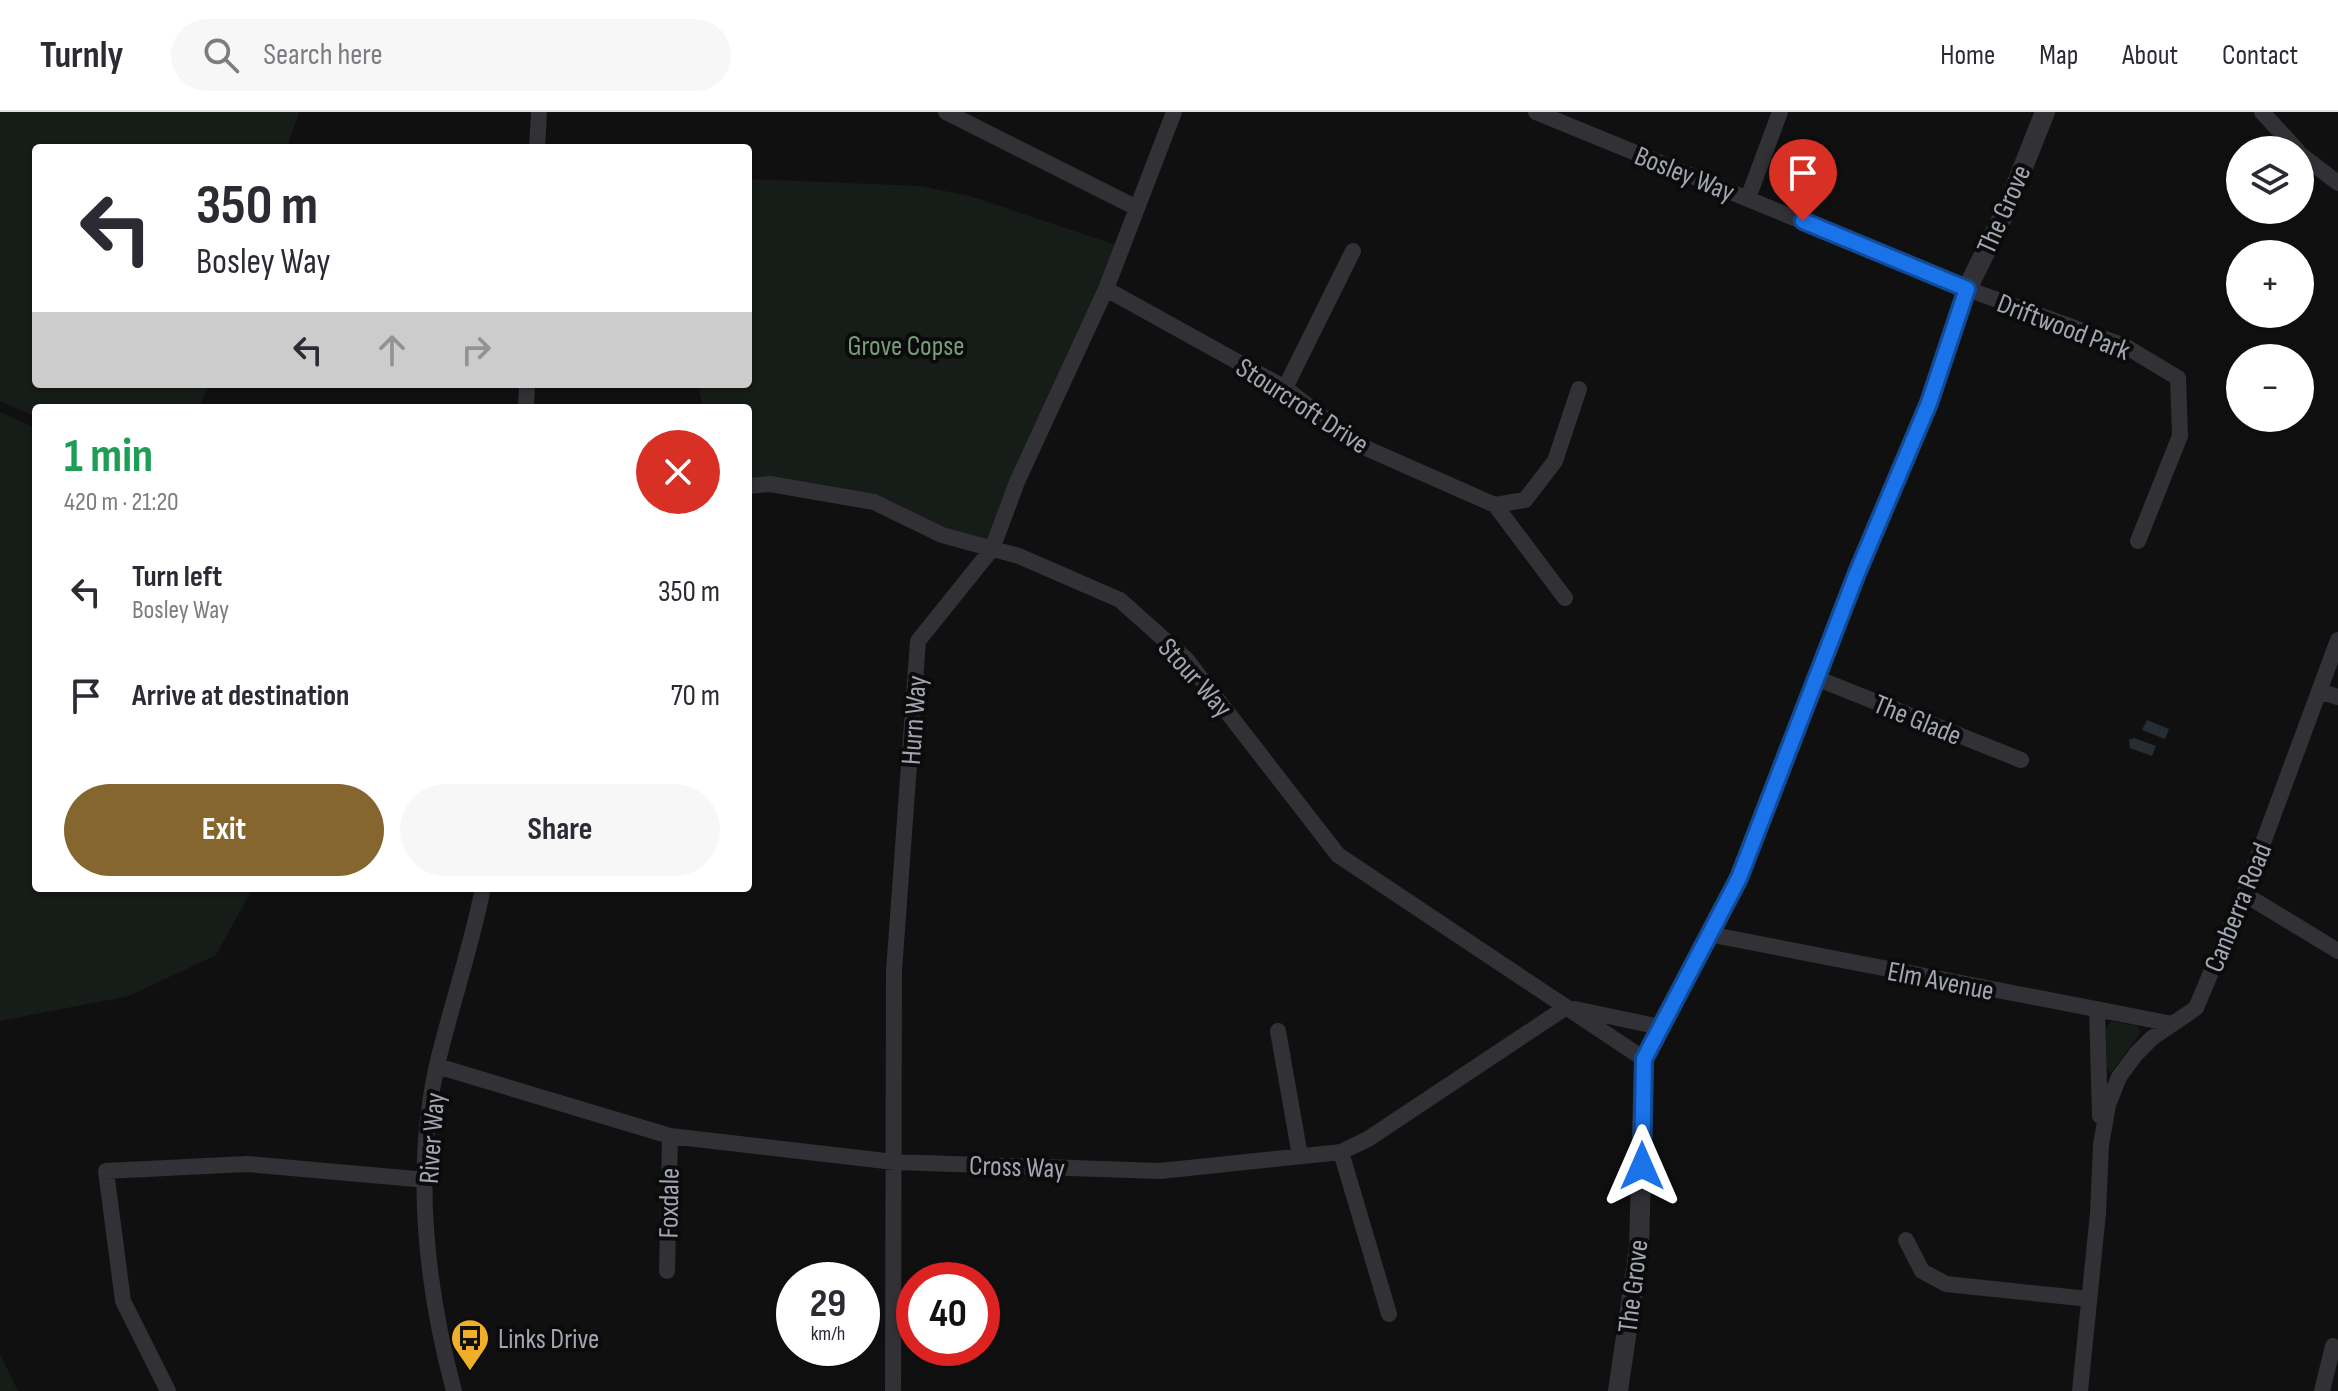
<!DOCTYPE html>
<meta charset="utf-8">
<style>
:root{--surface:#fff;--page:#f7f7f7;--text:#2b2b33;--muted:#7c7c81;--line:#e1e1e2;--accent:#84662e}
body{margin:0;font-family:"Sofia Sans Condensed",sans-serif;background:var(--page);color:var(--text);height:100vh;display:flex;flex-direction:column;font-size:30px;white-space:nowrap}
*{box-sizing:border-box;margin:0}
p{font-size:26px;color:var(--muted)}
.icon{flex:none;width:44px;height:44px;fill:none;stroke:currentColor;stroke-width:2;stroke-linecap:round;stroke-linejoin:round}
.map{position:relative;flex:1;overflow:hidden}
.details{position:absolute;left:32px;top:292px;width:720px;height:488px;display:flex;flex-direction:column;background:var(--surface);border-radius:8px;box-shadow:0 2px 6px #0004}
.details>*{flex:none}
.banner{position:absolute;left:32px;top:32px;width:720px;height:244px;border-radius:8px;box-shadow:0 2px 6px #0004;background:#fff;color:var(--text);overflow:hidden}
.fabs{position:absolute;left:2226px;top:24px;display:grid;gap:16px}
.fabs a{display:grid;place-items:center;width:88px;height:88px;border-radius:50%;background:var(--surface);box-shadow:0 2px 6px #0004;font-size:40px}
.speed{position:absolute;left:776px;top:1150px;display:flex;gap:16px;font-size:40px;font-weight:700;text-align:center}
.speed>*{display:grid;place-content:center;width:104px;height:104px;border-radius:50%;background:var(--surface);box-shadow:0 2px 6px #0004;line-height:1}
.speed small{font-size:20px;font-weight:400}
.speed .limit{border:12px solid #d22;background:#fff;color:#111}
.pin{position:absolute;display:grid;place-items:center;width:68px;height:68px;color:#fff;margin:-82px -34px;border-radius:50% 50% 50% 0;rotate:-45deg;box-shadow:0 0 8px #0007}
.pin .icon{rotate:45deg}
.me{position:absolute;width:88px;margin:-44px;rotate:0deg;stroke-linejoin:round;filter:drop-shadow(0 0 6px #0008)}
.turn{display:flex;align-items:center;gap:28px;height:168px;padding:0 32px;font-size:36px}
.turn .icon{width:104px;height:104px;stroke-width:2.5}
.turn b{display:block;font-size:56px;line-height:68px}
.lanes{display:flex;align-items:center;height:76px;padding:0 32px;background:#0003;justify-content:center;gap:40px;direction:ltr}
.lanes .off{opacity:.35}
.round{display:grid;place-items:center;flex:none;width:84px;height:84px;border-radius:42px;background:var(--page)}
.head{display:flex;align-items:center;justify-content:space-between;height:136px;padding:0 32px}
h1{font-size:48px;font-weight:700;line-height:60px;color:#1e9e55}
.button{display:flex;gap:16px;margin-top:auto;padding:16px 32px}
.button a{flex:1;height:92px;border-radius:48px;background:var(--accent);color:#fff;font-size:32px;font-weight:700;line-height:92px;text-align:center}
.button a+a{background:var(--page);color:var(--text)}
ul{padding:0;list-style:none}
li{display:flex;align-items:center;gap:24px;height:104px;padding:0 32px}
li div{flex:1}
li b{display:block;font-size:30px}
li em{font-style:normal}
header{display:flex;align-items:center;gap:48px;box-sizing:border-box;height:112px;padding:0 40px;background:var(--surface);border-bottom:2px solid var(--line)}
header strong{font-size:38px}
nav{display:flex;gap:44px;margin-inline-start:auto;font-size:28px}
.search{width:560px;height:72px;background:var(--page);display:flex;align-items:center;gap:20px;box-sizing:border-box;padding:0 28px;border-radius:44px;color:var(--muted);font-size:30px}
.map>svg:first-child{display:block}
</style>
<header>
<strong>Turnly</strong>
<div class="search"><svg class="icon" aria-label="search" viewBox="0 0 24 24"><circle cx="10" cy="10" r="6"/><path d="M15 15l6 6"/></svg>Search here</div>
<nav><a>Home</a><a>Map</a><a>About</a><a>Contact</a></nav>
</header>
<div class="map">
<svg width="2338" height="1279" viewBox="0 0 2338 1279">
<rect width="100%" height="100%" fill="#101011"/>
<!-- green -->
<path fill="#161c17" d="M0,0H299L287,36H36V272H210L199,296H36V305L0,289Z
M748,67L920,74L970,84L1122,135L992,437L874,390L748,374V296H703L698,272H748Z
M0,300L36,316V776H253L216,843L129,884L0,909Z
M2111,909L2138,914L2141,920L2111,961L2107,957L2106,917Z
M0,1242L18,1279H0Z"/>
<!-- water -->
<path fill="#262e34" d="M2147,608L2169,617L2165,627L2142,618Z
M2134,626L2156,634L2152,644L2130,636L2129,628Z"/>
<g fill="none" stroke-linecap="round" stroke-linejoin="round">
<!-- minor -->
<path stroke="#313136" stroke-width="16" d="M946,0L1137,96
M1536,0L1967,177L2125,234L2178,266L2180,324L2138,429
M2262,0L2297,38
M537,36L539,0
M2300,42L2338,71
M1748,86L1780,0
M1106,177L1285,276L1359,333L1495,393L1525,388L1555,349L1579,277
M1285,276L1353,139
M526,296L527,272
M748,374L770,372L874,390L942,423L1019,444L1120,488L1186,547L1338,743L1644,947
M1495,393L1565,486
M1816,566L2021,648
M2319,579L2338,585
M2244,782L2338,839
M1708,822L2173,912
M1575,897L1660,915
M2097,897L2100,1004
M1278,919L1300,1044
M437,954L670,1024L894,1050L1160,1059L1341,1040L1368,1027L1565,896
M1341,1040L1389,1202
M1906,1128L1922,1159L1946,1172L2089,1187
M667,1159L670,1024
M168,1279L123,1189L106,1059L247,1052L427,1068
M454,1279C426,1175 413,1059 437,953C451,894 471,836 483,776
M893,1279L894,859L918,529L992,437L1017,370L1106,177L1174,0
M2080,1279L2098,1101L2101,1033L2108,993L2119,965L2136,942L2152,926L2196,896L2244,782L2338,528
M2322,1279L2333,1234"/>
<!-- tertiary -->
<path stroke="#313136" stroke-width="20" d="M1618,1279L1639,1136L1644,947L1739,766L1857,461L1929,291L1967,177L2006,98L2045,0"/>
</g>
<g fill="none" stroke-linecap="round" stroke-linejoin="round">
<defs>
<path id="route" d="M1642,1054L1644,947L1739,766L1857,461L1929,291L1967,177L1803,109"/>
</defs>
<!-- route casing -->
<use href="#route" stroke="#114b97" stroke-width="20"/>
<!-- route -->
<use href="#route" stroke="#1a73e8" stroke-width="14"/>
</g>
<!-- icons -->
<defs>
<symbol id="bus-pin" viewBox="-11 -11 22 30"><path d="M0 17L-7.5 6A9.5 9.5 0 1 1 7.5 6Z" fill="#f1af28" stroke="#0b0b0c"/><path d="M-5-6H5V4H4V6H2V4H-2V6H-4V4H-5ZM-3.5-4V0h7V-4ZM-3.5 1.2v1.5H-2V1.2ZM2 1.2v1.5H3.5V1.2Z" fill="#111"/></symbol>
</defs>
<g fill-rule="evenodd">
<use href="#bus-pin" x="448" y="1204" width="44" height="60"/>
</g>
<g text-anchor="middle" stroke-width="8" stroke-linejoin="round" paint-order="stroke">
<!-- street labels -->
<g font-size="28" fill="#a1a6b2" stroke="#0b0b0c">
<text transform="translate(1685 61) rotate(22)" y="10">Bosley Way</text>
<text transform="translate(2003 97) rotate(-66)" y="10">The Grove</text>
<text transform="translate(2064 214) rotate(21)" y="10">Driftwood Park</text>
<text transform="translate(1303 293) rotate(33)" y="10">Stourcroft Drive</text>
<text transform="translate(1196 565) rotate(48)" y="10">Stour Way</text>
<text transform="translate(1918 607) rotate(22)" y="10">The Glade</text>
<text transform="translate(913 608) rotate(-86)" y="10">Hurn Way</text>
<text transform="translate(2237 795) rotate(-68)" y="10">Canberra Road</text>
<text transform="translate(1941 868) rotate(11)" y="10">Elm Avenue</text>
<text transform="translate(431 1026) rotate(-86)" y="10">River Way</text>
<text transform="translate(1017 1054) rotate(2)" y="10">Cross Way</text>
<text transform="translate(668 1091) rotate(-89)" y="10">Foxdale</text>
<text transform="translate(1632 1174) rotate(-83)" y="10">The Grove</text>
</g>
<!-- park labels -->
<g font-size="28" fill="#779d7a" stroke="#0b0b0c">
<text x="906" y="243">Grove Copse</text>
</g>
<!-- poi labels -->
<g font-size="28" fill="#a1a6b2" stroke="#0b0b0c" text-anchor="start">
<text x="498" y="1236">Links Drive</text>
</g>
</g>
</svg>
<div class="fabs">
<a><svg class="icon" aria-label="layers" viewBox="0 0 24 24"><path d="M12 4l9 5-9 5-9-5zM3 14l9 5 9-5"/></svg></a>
<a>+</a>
<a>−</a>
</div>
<div class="speed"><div>29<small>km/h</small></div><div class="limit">40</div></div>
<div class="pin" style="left:1803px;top:109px;background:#d93025"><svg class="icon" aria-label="arrive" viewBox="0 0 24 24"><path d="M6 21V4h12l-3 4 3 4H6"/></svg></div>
<svg class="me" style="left:1642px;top:1054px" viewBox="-20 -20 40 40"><path d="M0-17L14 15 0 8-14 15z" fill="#1a73e8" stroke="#fff" stroke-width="4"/></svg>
<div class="banner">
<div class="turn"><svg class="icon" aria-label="left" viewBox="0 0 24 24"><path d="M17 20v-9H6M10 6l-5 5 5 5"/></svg><div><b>350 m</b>Bosley Way</div></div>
<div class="lanes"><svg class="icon" aria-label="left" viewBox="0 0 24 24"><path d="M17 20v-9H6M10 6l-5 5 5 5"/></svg><svg class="icon off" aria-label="ahead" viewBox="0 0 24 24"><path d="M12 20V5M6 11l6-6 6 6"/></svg><svg class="icon off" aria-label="right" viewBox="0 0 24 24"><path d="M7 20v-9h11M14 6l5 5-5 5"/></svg></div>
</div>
<section class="details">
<div class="head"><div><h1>1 min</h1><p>420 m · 21:20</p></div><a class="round" style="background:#d93025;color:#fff"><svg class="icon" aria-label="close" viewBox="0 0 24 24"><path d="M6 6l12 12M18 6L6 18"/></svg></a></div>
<ul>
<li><svg class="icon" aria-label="left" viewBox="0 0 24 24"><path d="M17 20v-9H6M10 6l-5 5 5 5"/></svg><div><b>Turn left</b><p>Bosley Way</p></div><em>350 m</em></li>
<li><svg class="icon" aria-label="arrive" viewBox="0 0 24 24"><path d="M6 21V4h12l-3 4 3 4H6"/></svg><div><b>Arrive at destination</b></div><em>70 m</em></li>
</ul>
<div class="button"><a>Exit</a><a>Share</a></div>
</section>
</div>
